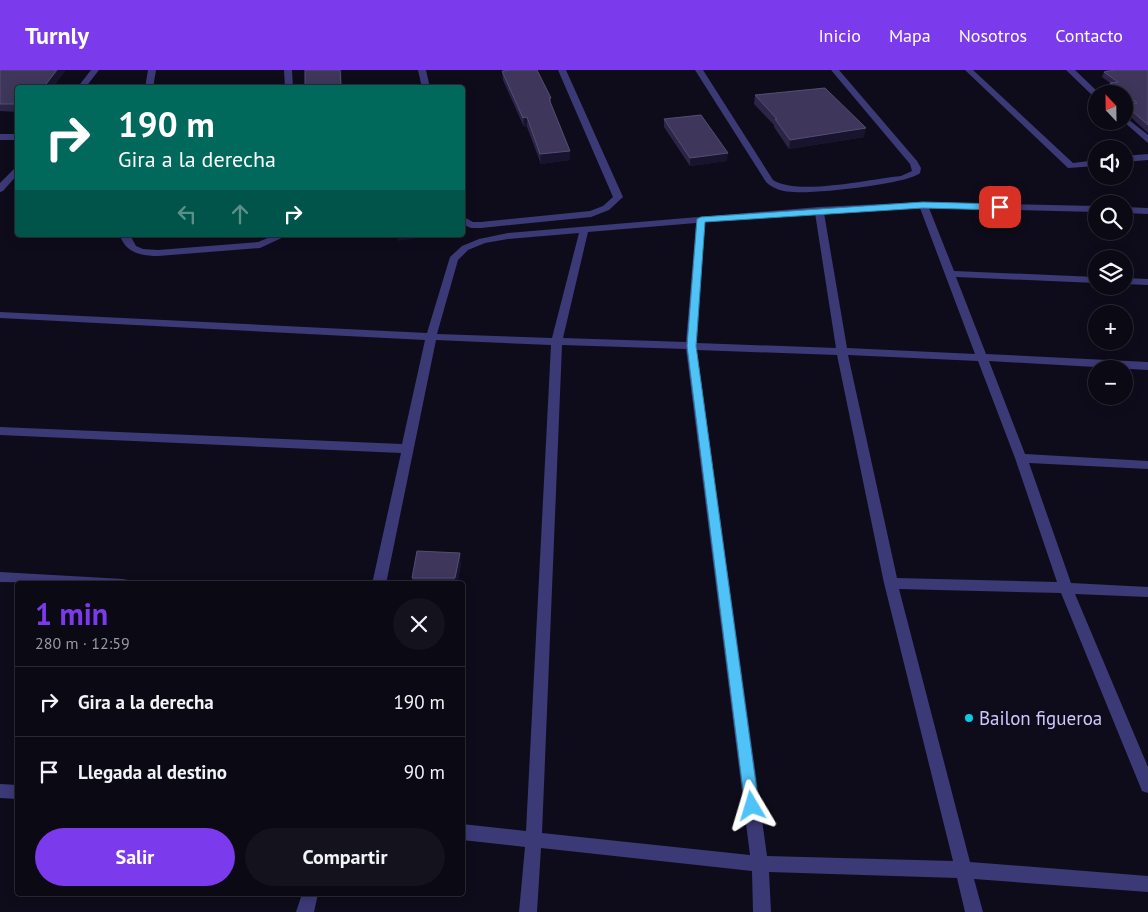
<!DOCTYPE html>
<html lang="es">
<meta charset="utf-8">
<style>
:root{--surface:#0a0914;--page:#13121d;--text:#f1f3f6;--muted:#999aa0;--line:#2a2a34;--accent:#7c3aed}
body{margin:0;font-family:"PT Sans",sans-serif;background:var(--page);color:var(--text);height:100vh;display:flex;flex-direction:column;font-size:19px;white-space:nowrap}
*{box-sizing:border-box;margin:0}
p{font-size:16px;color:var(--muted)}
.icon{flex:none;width:28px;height:28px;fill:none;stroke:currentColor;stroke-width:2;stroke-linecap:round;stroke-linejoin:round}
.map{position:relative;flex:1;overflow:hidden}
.drawer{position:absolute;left:15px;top:511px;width:450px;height:315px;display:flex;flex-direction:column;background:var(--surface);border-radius:5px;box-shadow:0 2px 12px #0003,0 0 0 1px var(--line)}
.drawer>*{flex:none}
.hud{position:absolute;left:15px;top:15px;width:450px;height:152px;border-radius:5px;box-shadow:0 2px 12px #0003,0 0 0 1px var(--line);background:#00695c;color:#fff;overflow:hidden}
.needle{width:32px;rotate:338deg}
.tools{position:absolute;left:1088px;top:15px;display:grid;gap:10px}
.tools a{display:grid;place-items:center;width:45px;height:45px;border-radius:50%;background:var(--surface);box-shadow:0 2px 12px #0003,0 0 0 1px var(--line);font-size:25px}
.pin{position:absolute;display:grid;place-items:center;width:42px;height:42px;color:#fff;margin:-21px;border-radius:10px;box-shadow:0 2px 8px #0006}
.me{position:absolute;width:55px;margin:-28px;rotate:353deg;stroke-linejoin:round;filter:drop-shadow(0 0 4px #0008)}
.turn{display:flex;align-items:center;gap:18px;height:105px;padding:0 20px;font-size:22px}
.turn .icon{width:65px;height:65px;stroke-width:2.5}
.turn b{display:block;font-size:35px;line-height:42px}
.lanes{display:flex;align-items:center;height:48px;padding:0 20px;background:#0003;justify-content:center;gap:25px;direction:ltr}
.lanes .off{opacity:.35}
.round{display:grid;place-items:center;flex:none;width:52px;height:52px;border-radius:26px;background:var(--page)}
.head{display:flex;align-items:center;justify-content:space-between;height:85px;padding:0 20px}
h1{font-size:30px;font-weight:600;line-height:38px;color:var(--accent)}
.button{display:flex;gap:10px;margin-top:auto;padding:10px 20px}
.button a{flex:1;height:58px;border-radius:30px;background:var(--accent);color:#fff;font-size:20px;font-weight:600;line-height:58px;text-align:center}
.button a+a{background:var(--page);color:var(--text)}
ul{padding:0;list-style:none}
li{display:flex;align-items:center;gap:15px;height:70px;padding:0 20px;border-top:1px solid var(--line)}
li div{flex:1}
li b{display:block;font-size:19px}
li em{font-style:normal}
header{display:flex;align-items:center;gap:30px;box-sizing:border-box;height:70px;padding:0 25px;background:var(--accent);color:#fff}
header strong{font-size:24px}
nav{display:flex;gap:28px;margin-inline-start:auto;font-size:18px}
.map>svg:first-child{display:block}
</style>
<header>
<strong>Turnly</strong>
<nav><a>Inicio</a><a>Mapa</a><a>Nosotros</a><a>Contacto</a></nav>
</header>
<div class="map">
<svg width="1148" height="842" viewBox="0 0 1148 842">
<rect width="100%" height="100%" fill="#0e0c1a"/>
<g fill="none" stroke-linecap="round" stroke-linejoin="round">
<!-- minor -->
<path fill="#3c3977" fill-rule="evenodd" d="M91,0H99L85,18H77Z
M148,0H156L153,18H145Z
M284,0H292L293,18H285Z
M418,0H426L430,18H422Z
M558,0H566L623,127L609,140L591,147L481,158H471L462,154V146L473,152H481L590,141L603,136L613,127Z
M695,0H703L773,110C798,126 870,109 901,106L912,101L910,94L831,0H839L917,91L921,98L920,103C908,114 814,124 794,122C784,122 773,119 766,112Z
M965,0H973L1073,93L1096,90V96L1068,98Z
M1066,0H1075L1100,24L1093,26Z
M1124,46L1148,65V73L1123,51Z
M0,64H18V70H0Z
M1148,84V90L1124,92V86Z
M18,95V104L3,121L0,122V113Z
M923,132L1096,136V142L929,138L954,201L1096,207V213L956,207L986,284L1148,292V300L989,291L1025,384L1148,391V399L1029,393L1071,513L1148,517V527L1075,524L1148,697V723L1142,721L1140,716L1061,523L899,519L970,792L1148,806V822L974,809L983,842H965L957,808L769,802L771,842H753L752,801L541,778L537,842H519L525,777L462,770V754L526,761L551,275L436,270L386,514H372L401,383L0,365V357L402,374L425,270L0,248V242L427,263L450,187L462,176L479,169L508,163L819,137ZM920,138L975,284L847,278L824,143ZM815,143L836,278L697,273L705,152ZM696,153L686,272L563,268L588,162ZM579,163L552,268L437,264L458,190L468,180L485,173L508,169ZM562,275L686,279L750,785L542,763ZM697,280L837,285L884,513L953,791L767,786ZM848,285L978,291L1015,388L1057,512L897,508Z
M1124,137L1148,138V144L1124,143Z
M120,165H130L136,176L143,179L158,180L258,172L275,165H288L260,178L158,186C142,186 125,183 120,165Z
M1124,208L1148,209V215L1124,214Z
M0,502L123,509L128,510L130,514L0,512Z
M0,714L18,715V729L0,728Z
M302,824H318L314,842H296Z"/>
</g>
<!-- wall -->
<path fill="#2c2548" d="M0,0L65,1L52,18H18V42L0,41Z
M305,0H342V18H305Z
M1105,0H1148V63L1124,41V34H1129L1124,30V24H1116L1108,18L1110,13L1102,7L1104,2L1108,1Z
M502,1L551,28V35L570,81V90L541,94L527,57H524L503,10Z
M755,25L864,67L789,79L774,57V55L754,34Z
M664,49L727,91L690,96L664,57Z
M461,494L457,514H413L412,508Z"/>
<!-- shaded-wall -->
<path fill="#19142d" d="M57,0H65V1L52,18H43Z
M340,0H342V18H341Z
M527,47V57H524L523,48Z
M866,58L864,67L789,79L790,70Z
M570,81V90L541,94L540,84Z
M728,83L727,91L690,96V88Z
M397,165H425V167L398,171Z
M460,483L461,494L457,514H455V508Z"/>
<!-- building -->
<path fill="#3e375b" stroke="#544e74" d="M0,0H57L43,18H18V34H0Z
M305,0H340L341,16L321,18H305Z
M510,0H537L551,28L549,29L570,81L540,84L527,47L523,48L502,1Z
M1115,0H1148V55L1124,34L1137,33L1110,13L1118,12L1104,2Z
M825,18L866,58L790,70L775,49H777L755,25Z
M701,45L728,83L690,88L664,49Z
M417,481L460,483L455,508H412Z"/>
<!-- route -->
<path fill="#4fc3f7" stroke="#337fa1" d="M923,132L1000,134L1004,137L1000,140L923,138L705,152L696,276L759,736L757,741L752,743L747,741L745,736L687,276L697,149L701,147Z"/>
<!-- markers -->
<circle fill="#0ccae4" stroke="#0e0c1a" stroke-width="2" cx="969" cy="648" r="5"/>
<g text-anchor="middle" stroke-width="4" stroke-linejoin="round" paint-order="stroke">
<!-- near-poi labels -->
<g font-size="19" fill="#cfc8fc" stroke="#0e0c1a" text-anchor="start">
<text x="979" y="655">Bailon figueroa</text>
</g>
</g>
</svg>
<div class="tools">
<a><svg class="needle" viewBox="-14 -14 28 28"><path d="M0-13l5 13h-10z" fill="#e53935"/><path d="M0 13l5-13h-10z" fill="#999aa0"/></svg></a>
<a><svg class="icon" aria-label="sound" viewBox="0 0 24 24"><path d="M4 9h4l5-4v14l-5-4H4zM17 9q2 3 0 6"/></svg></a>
<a><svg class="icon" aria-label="search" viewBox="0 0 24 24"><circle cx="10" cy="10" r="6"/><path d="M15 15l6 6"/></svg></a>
<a><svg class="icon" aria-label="layers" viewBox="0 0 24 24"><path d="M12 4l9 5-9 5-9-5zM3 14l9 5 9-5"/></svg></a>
<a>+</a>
<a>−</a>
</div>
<div class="pin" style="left:1000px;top:137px;background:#d93025"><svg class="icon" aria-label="arrive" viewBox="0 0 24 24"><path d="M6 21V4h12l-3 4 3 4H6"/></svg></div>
<svg class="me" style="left:752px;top:736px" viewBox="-20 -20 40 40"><path d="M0-17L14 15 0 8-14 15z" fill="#4fc3f7" stroke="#fff" stroke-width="4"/></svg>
<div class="hud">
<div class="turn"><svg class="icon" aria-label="right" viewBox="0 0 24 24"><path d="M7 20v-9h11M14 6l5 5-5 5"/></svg><div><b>190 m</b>Gira a la derecha</div></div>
<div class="lanes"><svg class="icon off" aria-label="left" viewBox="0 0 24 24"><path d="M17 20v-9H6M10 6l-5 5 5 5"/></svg><svg class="icon off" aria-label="ahead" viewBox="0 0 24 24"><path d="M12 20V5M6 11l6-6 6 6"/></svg><svg class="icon" aria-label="right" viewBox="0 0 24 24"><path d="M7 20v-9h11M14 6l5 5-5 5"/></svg></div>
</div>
<section class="drawer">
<div class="head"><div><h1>1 min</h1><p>280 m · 12:59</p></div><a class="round"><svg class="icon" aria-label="close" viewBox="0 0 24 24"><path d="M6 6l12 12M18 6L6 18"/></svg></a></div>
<ul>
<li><svg class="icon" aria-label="right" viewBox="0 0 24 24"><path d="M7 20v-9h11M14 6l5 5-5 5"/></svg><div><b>Gira a la derecha</b></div><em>190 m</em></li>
<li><svg class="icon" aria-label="arrive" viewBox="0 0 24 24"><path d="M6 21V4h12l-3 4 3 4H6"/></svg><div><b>Llegada al destino</b></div><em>90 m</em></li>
</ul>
<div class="button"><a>Salir</a><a>Compartir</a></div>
</section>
</div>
